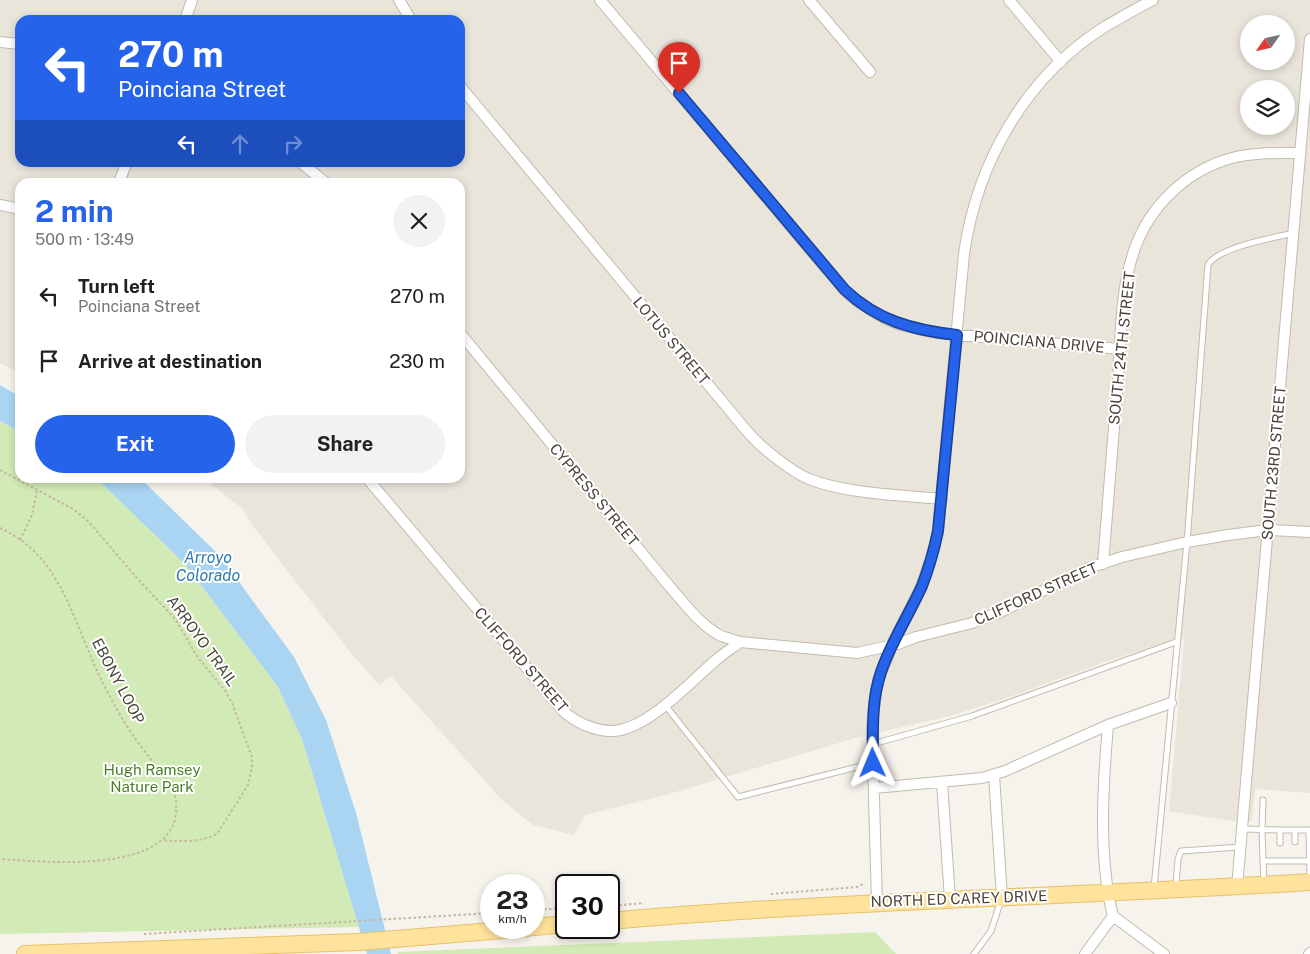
<!DOCTYPE html>
<meta charset="utf-8">
<style>
:root{--surface:#fff;--page:#f2f2f2;--text:#202124;--muted:#757577;--accent:#2563eb}
body{margin:0;font-family:"Public Sans",sans-serif;background:var(--page);color:var(--text);height:100vh;display:flex;flex-direction:column;font-size:19px;white-space:nowrap}
*{box-sizing:border-box;margin:0}
p{font-size:16px;color:var(--muted)}
.icon{flex:none;width:28px;height:28px;fill:none;stroke:currentColor;stroke-width:2;stroke-linecap:round;stroke-linejoin:round}
.map{position:relative;flex:1;overflow:hidden}
.side{position:absolute;left:15px;top:178px;width:450px;height:305px;display:flex;flex-direction:column;background:var(--surface);border-radius:15px;box-shadow:0 2px 8px #0003}
.side>*{flex:none}
.banner{position:absolute;left:15px;top:15px;width:450px;height:152px;border-radius:15px;box-shadow:0 2px 8px #0003;background:#2563eb;color:#fff;overflow:hidden}
.needle{width:32px;rotate:236deg}
.buttons{position:absolute;left:1240px;top:15px;display:grid;gap:10px}
.buttons a{display:grid;place-items:center;width:55px;height:55px;border-radius:50%;background:var(--surface);box-shadow:0 2px 8px #0003;font-size:25px}
.speed{position:absolute;left:480px;top:874px;display:flex;gap:10px;font-size:25px;font-weight:700;text-align:center}
.speed>*{display:grid;place-content:center;width:65px;height:65px;border-radius:50%;background:var(--surface);box-shadow:0 2px 8px #0003;line-height:1}
.speed small{font-size:12px;font-weight:400}
.speed .limit{border:2px solid #111;border-radius:8px;background:#fff;color:#111}
.pin{position:absolute;display:grid;place-items:center;width:42px;height:42px;color:#fff;margin:-51px -21px;border-radius:50% 50% 50% 0;rotate:-45deg;box-shadow:0 0 5px #0007}
.pin .icon{rotate:45deg}
.me{position:absolute;width:55px;margin:-28px;rotate:359deg;stroke-linejoin:round;filter:drop-shadow(0 0 4px #0008)}
.turn{display:flex;align-items:center;gap:18px;height:105px;padding:0 20px;font-size:22px}
.turn .icon{width:65px;height:65px;stroke-width:2.5}
.turn b{display:block;font-size:35px;line-height:42px}
.lanes{display:flex;align-items:center;height:48px;padding:0 20px;background:#0003;justify-content:center;gap:25px;direction:ltr}
.lanes .off{opacity:.35}
.round{display:grid;place-items:center;flex:none;width:52px;height:52px;border-radius:26px;background:var(--page)}
.headline{display:flex;align-items:center;justify-content:space-between;height:85px;padding:0 20px}
h1{font-size:30px;font-weight:700;line-height:38px;color:var(--accent)}
.primary-button{display:flex;gap:10px;margin-top:auto;padding:10px 20px}
.primary-button a{flex:1;height:58px;border-radius:30px;background:var(--accent);color:#fff;font-size:20px;font-weight:700;line-height:58px;text-align:center}
.primary-button a+a{background:var(--page);color:var(--text)}
ul{padding:0;list-style:none}
li{display:flex;align-items:center;gap:15px;height:65px;padding:0 20px}
li div{flex:1}
li b{display:block;font-size:19px}
li em{font-style:normal}
.map>svg:first-child{display:block}
</style>
<div class="map">
<svg width="1310" height="954" viewBox="0 0 1310 954">
<rect width="100%" height="100%" fill="#f6f3ec"/>
<!-- residential -->
<path fill="#eae5da" fill-rule="evenodd" d="M0,0H1310V793L1255,789L1252,821H1232L1169,811L1184,639L1166,642L1102,663L1018,694L954,715L855,738L669,794L585,815L574,835L533,825L502,800L391,676L379,685L346,647L253,526L242,508L212,485L208,478H460V182H20V373L0,363ZM20,20H460V162H20ZM1249,24H1286V61H1249ZM1249,89H1286V126H1249Z"/>
<!-- green -->
<path fill="#d2eab5" d="M0,421L20,432V478H96L185,564L278,687L302,739L359,927L0,934Z
M875,932L896,954H398L397,952Z"/>
<!-- water -->
<path fill="#a9d4f2" d="M0,385L20,397V432L0,421Z
M96,478H140L220,556L294,657L326,720L356,813L391,954H367L302,739L278,687L185,564Z"/>
<g fill="none" stroke-linecap="round" stroke-linejoin="round">
<defs>
<path id="lane" d="M665,705L738,797L873,763
M873,744L972,716L1176,642
M1263,800L1262,830L1263,861H1310
M1242,829L1280,830H1309L1310,879
M1280,830V843
M1295,830V842
M1263,861L1264,883
M1176,887L1178,859L1181,851L1240,847
M1154,888L1187,542L1208,265C1218,247 1273,238 1294,233
M974,954L991,931L1001,900"/>
<path id="street" d="M399,0L411,20
M600,0L845,291L858,302L886,319L900,325L936,333L1120,349
M809,0L870,72
M1009,0L1061,62
M185,20L192,0
M0,42L20,44
M460,86L726,406C738,420 750,437 765,449C778,460 793,472 809,479C847,494 901,495 942,499
M300,162L325,182
M119,182L127,162
M0,205L20,209
M460,333L670,587C685,604 700,625 721,636C727,638 734,640 740,642
M367,478L563,711C575,722 594,731 612,731C649,730 693,678 721,656C727,651 734,647 740,642L857,653L898,644L916,637L972,623L1000,612L1089,568L1122,557L1187,542L1228,535L1268,530L1310,532
M1103,564C1108,502 1113,440 1118,378C1121,337 1120,291 1134,251C1149,206 1187,170 1232,158C1255,152 1278,153 1300,153
M1108,725C1103,785 1098,857 1113,916
M994,775L1002,897
M942,782L950,899
M874,788L982,778L1005,771L1108,725L1171,703
M1237,887L1310,39
M877,903L872,728L876,691L881,673L892,645L921,587L934,550L938,531L964,254C977,162 1026,76 1106,26C1122,17 1137,8 1153,0
M1113,916L1164,954
M1085,954L1113,916
M1309,954L1310,953"/>
<path id="primary" d="M609,921C842,900 1076,897 1310,882
M534,927L566,924
M25,954L359,942L528,928"/>
</defs>
<!-- lane casing -->
<use href="#lane" stroke="#c2bbae" stroke-width="7"/>
<!-- street casing -->
<use href="#street" stroke="#c2bbae" stroke-width="12"/>
<!-- primary casing -->
<use href="#primary" stroke="#e6c16a" stroke-width="18"/>
<!-- path -->
<path stroke="#c4b79f" stroke-width="2" stroke-dasharray="2.5 2.5" stroke-linecap="butt" d="M0,470L73,509L89,522L136,577L176,620L196,655L226,692L232,703L252,757V768L248,785L217,834C202,842 180,842 163,840
M0,528C54,553 67,601 89,652C97,673 108,693 119,713C134,740 155,764 173,788C200,878 51,862 0,859
M20,540L32,515L37,491
M771,894L857,887L865,883
M609,906L644,903
M534,910L566,908
M144,934L491,913"/>
<!-- lane -->
<use href="#lane" stroke="#fff" stroke-width="5"/>
<!-- street -->
<use href="#street" stroke="#fff" stroke-width="10"/>
<!-- primary -->
<use href="#primary" stroke="#ffe39c" stroke-width="16"/>
</g>
<g fill="none" stroke-linecap="round" stroke-linejoin="round">
<defs>
<path id="route" d="M679,93L845,290C878,321 913,330 957,335L938,531C934,550 929,568 922,586C909,615 891,642 881,672C871,701 873,733 873,763"/>
</defs>
<!-- route casing -->
<use href="#route" stroke="#184099" stroke-width="12"/>
<!-- route -->
<use href="#route" stroke="#2563eb" stroke-width="9"/>
</g>
<g text-anchor="middle" stroke-width="4" stroke-linejoin="round" paint-order="stroke">
<!-- street labels -->
<g font-size="15" fill="#4b4439" stroke="#fff">
<text transform="translate(671 341) rotate(50)" y="5">LOTUS STREET</text>
<text transform="translate(1039 342) rotate(5)" y="5">POINCIANA DRIVE</text>
<text transform="translate(1122 348) rotate(-84)" y="5">SOUTH 24TH STREET</text>
<text transform="translate(1274 463) rotate(-85)" y="5">SOUTH 23RD STREET</text>
<text transform="translate(594 495) rotate(50)" y="5">CYPRESS STREET</text>
<text transform="translate(1036 594) rotate(-24)" y="5">CLIFFORD STREET</text>
<text transform="translate(202 641) rotate(54)" y="5">ARROYO TRAIL</text>
<text transform="translate(521 660) rotate(49)" y="5">CLIFFORD STREET</text>
<text transform="translate(118 681) rotate(62)" y="5">EBONY LOOP</text>
<text transform="translate(959 899) rotate(-2)" y="5">NORTH ED CAREY DRIVE</text>
</g>
<!-- park labels -->
<g font-size="15" fill="#4a7f2a" stroke="#fff">
<text x="152" y="775">Hugh Ramsey<tspan x="152" dy="17">Nature Park</tspan></text>
</g>
<!-- water labels -->
<g font-size="16" font-style="italic" fill="#2e7ab2" stroke="#fff">
<text x="208" y="563">Arroyo<tspan x="208" dy="18">Colorado</tspan></text>
</g>
</g>
</svg>
<div class="buttons">
<a><svg class="needle" viewBox="-14 -14 28 28"><path d="M0-13l5 13h-10z" fill="#e53935"/><path d="M0 13l5-13h-10z" fill="#757577"/></svg></a>
<a><svg class="icon" aria-label="layers" viewBox="0 0 24 24"><path d="M12 4l9 5-9 5-9-5zM3 14l9 5 9-5"/></svg></a>
</div>
<div class="speed"><div>23<small>km/h</small></div><div class="limit">30</div></div>
<div class="pin" style="left:679px;top:93px;background:#d93025"><svg class="icon" aria-label="arrive" viewBox="0 0 24 24"><path d="M6 21V4h12l-3 4 3 4H6"/></svg></div>
<svg class="me" style="left:873px;top:763px" viewBox="-20 -20 40 40"><path d="M0-17L14 15 0 8-14 15z" fill="#2563eb" stroke="#fff" stroke-width="4"/></svg>
<div class="banner">
<div class="turn"><svg class="icon" aria-label="left" viewBox="0 0 24 24"><path d="M17 20v-9H6M10 6l-5 5 5 5"/></svg><div><b>270 m</b>Poinciana Street</div></div>
<div class="lanes"><svg class="icon" aria-label="left" viewBox="0 0 24 24"><path d="M17 20v-9H6M10 6l-5 5 5 5"/></svg><svg class="icon off" aria-label="ahead" viewBox="0 0 24 24"><path d="M12 20V5M6 11l6-6 6 6"/></svg><svg class="icon off" aria-label="right" viewBox="0 0 24 24"><path d="M7 20v-9h11M14 6l5 5-5 5"/></svg></div>
</div>
<section class="side">
<div class="headline"><div><h1>2 min</h1><p>500 m · 13:49</p></div><a class="round"><svg class="icon" aria-label="close" viewBox="0 0 24 24"><path d="M6 6l12 12M18 6L6 18"/></svg></a></div>
<ul>
<li><svg class="icon" aria-label="left" viewBox="0 0 24 24"><path d="M17 20v-9H6M10 6l-5 5 5 5"/></svg><div><b>Turn left</b><p>Poinciana Street</p></div><em>270 m</em></li>
<li><svg class="icon" aria-label="arrive" viewBox="0 0 24 24"><path d="M6 21V4h12l-3 4 3 4H6"/></svg><div><b>Arrive at destination</b></div><em>230 m</em></li>
</ul>
<div class="primary-button"><a>Exit</a><a>Share</a></div>
</section>
</div>
